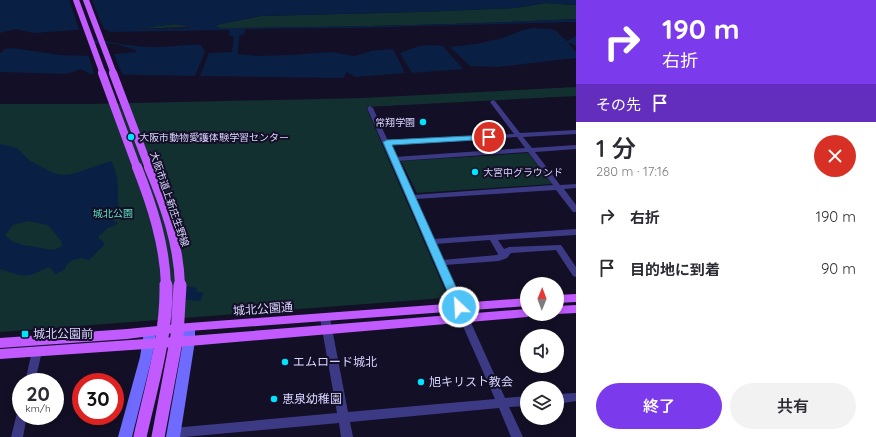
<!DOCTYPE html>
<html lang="ja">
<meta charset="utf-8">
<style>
:root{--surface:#fff;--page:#f2f2f3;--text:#2b2b33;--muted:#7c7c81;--accent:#7c3aed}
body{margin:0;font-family:Quicksand,"Noto Sans JP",sans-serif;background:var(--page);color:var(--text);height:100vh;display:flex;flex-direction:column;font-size:15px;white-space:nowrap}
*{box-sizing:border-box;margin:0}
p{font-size:13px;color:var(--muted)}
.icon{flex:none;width:22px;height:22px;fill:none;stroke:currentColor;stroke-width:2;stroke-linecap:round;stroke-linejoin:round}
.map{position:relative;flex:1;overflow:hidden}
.side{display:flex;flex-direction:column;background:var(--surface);width:300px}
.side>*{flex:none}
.banner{background:#7c3aed;color:#fff;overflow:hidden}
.needle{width:26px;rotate:1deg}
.buttons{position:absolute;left:520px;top:277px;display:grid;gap:8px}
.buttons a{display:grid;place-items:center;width:44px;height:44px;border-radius:50%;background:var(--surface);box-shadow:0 2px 10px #0003;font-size:20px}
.speed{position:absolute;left:12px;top:373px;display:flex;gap:8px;font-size:20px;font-weight:700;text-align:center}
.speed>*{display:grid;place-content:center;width:52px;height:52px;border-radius:50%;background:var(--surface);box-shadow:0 2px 10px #0003;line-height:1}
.speed small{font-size:10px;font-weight:400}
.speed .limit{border:6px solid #d22;background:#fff;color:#111}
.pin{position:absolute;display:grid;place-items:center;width:34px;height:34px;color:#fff;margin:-17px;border:2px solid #fff;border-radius:50%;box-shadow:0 1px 4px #0007}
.me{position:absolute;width:44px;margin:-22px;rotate:335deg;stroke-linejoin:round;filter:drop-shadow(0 0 3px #0008)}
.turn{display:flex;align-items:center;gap:14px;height:84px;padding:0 20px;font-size:18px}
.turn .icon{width:52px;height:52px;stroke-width:2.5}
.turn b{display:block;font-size:28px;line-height:34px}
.then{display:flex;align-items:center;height:38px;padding:0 20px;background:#0003;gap:8px;font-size:15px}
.round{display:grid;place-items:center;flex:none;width:42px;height:42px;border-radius:21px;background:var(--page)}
.headline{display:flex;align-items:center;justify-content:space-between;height:68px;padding:0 20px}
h1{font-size:24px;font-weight:600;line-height:30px}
.button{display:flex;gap:8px;margin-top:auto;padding:8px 20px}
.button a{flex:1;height:46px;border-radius:24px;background:var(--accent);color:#fff;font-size:16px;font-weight:600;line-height:46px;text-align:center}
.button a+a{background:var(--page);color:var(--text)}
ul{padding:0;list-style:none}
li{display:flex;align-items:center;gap:12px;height:52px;padding:0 20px}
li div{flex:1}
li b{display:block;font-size:15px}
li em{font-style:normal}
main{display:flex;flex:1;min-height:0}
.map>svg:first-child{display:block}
</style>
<main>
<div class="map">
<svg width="576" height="437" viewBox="0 0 576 437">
<rect width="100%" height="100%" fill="#130f26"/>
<!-- green -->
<path fill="#12302f" d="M545,3L576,5V19C457,25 338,27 219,28L215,25L261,16L418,12L515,8Z
M176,24L191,27L131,29Z
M576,87V96L366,107L446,293L444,298L0,332V104H90L362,98Z
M528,153L552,184L417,193L401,161Z"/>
<!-- water -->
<path fill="#0a1f44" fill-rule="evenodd" d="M0,0H576V5L545,3L515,8L418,12L261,16L216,25L219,28C338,27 457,25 576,19V22L351,28L245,29L244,34L239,36L238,54L258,56L291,55L331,52L354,56L369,52L370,51L393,49L405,73L355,77L347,72L343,78L200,76L209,53L232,52L234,37L229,35V30L110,32L102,28L34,33L16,29L0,33ZM176,24L190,27L187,28L135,29Z
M533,28L550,29L557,31L560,35L567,41L576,36V47L572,43H568L576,52V58L497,67L470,66L450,47C465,45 480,44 494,40C508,37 519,30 533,28Z
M93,40C112,42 130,46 149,47C166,48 183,44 201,45L205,52L195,76L90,74L81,69L67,74L0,72V53L5,49L13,48L60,55L93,56L136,52L135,50L117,44L94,43Z
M432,45L443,46L463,69L412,73L400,53L419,46Z
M0,144L17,148L29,160L53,173L62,175L72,174L111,161C115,168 118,179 118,187C119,195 117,200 119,207L113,211L110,217L112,220L119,223L106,229L102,234L99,235V239H101L105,244L89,260L81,258L73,260L67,264L65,269L56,274L49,267C24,279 26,277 0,269ZM28,221L48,225L61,241L62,246L54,250L23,245L12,241L5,235L13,225Z
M186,286L197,288L196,291L204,293L200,301L177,299Z"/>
<!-- pier -->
<path fill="#130f26" d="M69,0H92L105,32L102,30L80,32Z
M113,52L123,76H95L88,54Z"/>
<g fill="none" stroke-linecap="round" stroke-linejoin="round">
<!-- street -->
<path fill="#3d3a85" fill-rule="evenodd" d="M493,100L495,101L520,133L576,130V134L523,137L532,148L576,145V149L535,152L560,185L576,184V188L564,189L576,205V212H573L556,190L415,199L433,239L576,229V235L498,240L504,249L509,247L561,245L576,267V277L573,276L556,250L511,253L507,258L499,261L445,265L505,398L527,396V406L509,407L523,437H511L499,408L350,422L353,437H341L339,423L184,437H169L167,433L169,429L173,428L337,413L320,318L322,316L325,315L328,316L330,318L348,412L495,399L367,108L370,106L373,108L388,141L514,134L490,102ZM517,137L525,148L395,157L390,145ZM528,152L553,185L413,195L397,161ZM490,240L498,254L497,255L442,260L435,244Z
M37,347L41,348L42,351L35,382H25L32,351L33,348Z
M576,393V401L557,404V394Z
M21,411V416H27L23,437H11L17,413Z"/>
<!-- secondary -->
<path fill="#6f6bff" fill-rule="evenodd" d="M189,323L193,324L195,327V341L180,437H166L183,341V327L185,324Z
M150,327L154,329L156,332L152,357L132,437H118L140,357L144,332L146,329Z"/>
<!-- primary -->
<path fill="#c25bff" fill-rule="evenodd" d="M576,294V302L557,303V295Z
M527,298V306L189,331L127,339L0,348V338L127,329L189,323Z
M576,305V313L557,314H556L557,306Z
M527,309V314H532L527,317L189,346L0,359V349L189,336Z"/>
<!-- primary-bridge-far3 -->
<path stroke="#c25bff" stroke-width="6" d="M76,0L103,74
M86,0L114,74"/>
<!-- primary-bridge-far2 -->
<path stroke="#c25bff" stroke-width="8" d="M102,73L137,168
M113,73L149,168"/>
<!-- primary-bridge-far1 -->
<path stroke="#c25bff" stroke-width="10" d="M137,167C152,205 165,245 166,286
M149,167C165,205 179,244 180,286"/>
<!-- primary-bridge -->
<path stroke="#c25bff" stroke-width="13" d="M140,437C151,387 167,337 166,285
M158,437L177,336L180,285"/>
</g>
<!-- route -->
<path fill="#4fc3f7" stroke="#337fa1" d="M489,135H492V139L392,145L465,307L463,310H456L454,307L383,142L387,140Z"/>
<!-- markers -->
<g fill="#00e5ff" stroke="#130f26" stroke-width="1.5">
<circle cx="423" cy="122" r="4"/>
<circle cx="131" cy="137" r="4"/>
<circle cx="475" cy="172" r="4"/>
<rect x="21" y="330" width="8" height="8" rx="2"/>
<circle cx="285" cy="362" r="4"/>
<circle cx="421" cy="382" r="4"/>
<circle cx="274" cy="399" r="4"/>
</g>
<g text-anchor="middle" stroke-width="4" stroke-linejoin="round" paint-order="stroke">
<!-- poi labels -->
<g font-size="10" fill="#d9d4ff" stroke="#130f26" text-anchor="start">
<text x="415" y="126" text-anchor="end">常翔学園</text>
<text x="139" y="141">大阪市動物愛護体験学習センター</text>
<text x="483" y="176">大宮中グラウンド</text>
</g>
<!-- street labels -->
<g font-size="10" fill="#d9d4ff" stroke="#130f26">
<text transform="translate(170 199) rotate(71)" y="4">大阪市道上新庄生野線</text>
</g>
<!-- park labels -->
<g font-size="10" fill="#5fe0c0" stroke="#130f26">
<text x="113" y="217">城北公園</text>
</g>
<!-- near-street labels -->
<g font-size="12" fill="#d9d4ff" stroke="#130f26">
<text transform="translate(263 309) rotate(-4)" y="4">城北公園通</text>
</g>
<!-- near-poi labels -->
<g font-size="12" fill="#d9d4ff" stroke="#130f26" text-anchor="start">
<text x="33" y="338">城北公園前</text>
<text x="293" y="366">エムロード城北</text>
<text x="429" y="386">旭キリスト教会</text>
<text x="282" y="403">恵泉幼稚園</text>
</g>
</g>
</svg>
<div class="buttons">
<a><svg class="needle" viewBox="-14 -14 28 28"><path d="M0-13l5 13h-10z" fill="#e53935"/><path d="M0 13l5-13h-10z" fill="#7c7c81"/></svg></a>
<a><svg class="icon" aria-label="sound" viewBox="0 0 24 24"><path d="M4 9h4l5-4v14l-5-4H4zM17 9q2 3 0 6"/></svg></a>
<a><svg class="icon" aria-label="layers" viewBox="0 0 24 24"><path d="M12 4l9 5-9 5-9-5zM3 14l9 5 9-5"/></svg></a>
</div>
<div class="speed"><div>20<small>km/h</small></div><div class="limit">30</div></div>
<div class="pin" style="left:489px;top:137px;background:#d93025"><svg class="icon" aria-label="arrive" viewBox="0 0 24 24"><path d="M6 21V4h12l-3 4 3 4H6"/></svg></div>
<svg class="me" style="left:459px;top:307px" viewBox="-20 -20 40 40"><circle r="17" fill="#4fc3f7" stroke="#fff" stroke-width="3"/><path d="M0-11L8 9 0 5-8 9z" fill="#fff"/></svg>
</div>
<section class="side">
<div class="banner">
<div class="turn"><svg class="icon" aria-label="right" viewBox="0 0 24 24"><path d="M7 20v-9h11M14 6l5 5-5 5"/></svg><div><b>190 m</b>右折</div></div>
<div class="then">その先<svg class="icon" aria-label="arrive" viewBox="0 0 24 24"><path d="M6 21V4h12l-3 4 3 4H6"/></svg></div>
</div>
<div class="headline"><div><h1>1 分</h1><p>280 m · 17:16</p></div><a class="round" style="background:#d93025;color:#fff"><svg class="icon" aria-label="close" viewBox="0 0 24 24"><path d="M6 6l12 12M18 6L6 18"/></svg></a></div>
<ul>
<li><svg class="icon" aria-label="right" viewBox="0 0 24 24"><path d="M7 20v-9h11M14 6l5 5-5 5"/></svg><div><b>右折</b></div><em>190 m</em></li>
<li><svg class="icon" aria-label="arrive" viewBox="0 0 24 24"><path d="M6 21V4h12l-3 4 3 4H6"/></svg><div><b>目的地に到着</b></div><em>90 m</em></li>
</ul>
<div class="button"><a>終了</a><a>共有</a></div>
</section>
</main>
